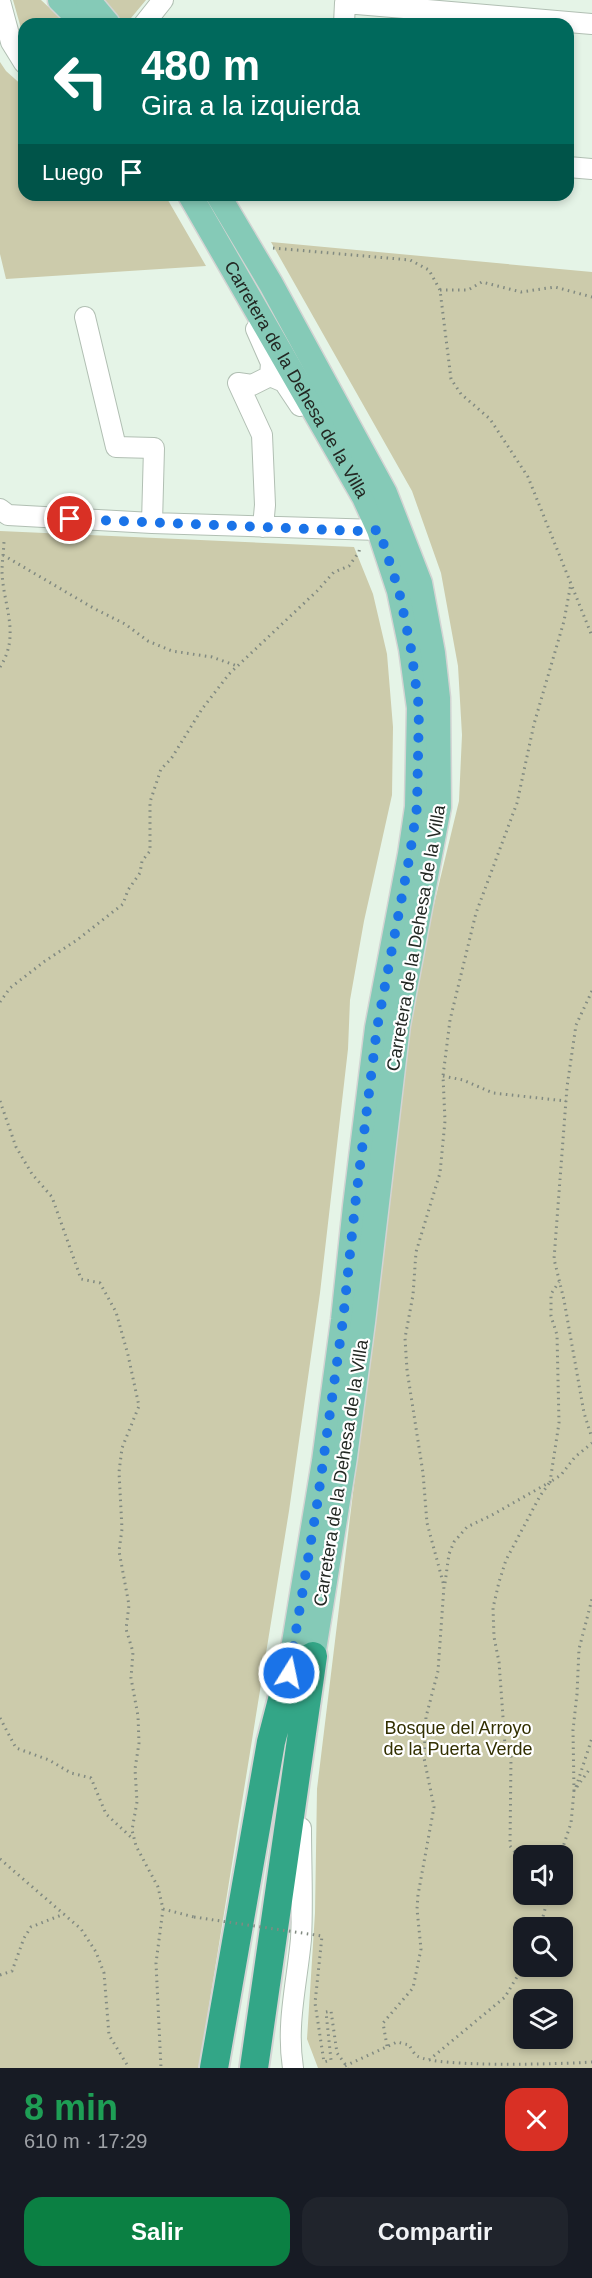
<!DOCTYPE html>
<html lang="es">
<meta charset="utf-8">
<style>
:root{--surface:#171b24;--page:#20242c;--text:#f1f3f6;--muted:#9ea1a6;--accent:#0b8043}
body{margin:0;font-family:Helvetica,sans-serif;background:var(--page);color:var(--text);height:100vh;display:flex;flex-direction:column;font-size:22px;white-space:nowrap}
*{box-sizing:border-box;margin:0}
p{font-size:20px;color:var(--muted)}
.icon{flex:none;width:33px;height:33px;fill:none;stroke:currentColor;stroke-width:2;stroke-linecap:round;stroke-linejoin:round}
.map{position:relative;height:2068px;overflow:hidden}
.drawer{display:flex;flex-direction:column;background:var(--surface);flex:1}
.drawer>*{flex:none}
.hud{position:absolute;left:18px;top:18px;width:556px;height:183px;border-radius:18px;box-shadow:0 3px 9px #0003;background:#00695c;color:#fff;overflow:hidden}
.buttons{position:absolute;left:513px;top:1845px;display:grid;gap:12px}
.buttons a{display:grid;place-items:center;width:60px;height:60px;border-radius:12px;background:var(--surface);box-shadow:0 3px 9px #0003;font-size:30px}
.pin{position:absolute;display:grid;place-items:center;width:51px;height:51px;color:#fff;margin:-26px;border:3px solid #fff;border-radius:50%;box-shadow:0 2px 6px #0007}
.me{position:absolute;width:66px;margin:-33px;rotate:10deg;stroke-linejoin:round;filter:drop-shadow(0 0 4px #0008)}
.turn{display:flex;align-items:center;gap:21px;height:126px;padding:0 24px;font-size:27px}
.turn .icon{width:78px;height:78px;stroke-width:2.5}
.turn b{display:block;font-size:42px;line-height:51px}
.then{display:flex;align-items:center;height:57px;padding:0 24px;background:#0003;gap:12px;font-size:22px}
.round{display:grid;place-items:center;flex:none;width:63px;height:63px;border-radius:18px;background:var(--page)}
.summary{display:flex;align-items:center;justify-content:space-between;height:102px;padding:0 24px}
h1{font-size:36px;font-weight:700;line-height:45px;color:#1e9e55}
.cta{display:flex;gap:12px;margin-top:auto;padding:12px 24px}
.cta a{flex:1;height:69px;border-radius:18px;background:var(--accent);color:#fff;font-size:24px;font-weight:700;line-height:69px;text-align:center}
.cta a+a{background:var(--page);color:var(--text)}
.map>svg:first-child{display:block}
</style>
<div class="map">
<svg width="592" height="2068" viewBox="0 0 592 2068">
<rect width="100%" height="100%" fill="#e5f4e7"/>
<!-- green -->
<path fill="#cccbab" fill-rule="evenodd" d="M13,0H41L67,24H24V39Z
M104,0H146L126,24H123Z
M0,62L6,71L24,87V195H165L206,266L6,279L0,254Z
M271,242L592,272V2068H318L307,2039L315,1913L317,1789L415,983L459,801L462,735L458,666L441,573L412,491ZM524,1856H562V1894H524ZM524,1928H562V1966H524ZM524,2000H562V2038H524Z
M0,531L354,547L373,594L387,654L393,727L392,795L364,921L350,1000L348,1049L320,1293L289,1511L199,2068H0Z"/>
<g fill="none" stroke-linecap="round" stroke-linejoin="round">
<defs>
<path id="minor" d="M0,1L11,42L24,63
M144,24L163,0
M344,24L345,3L592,24
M568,167L592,169
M85,317L116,447L154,448L152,523
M256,329L271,363L270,376L284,382L300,406
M0,509L8,515L152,523L379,530
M263,527L265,505L262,435L238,383L252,385L270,376
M293,2068C286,2024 297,1983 301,1939C303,1902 301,1865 301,1828"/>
<g id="major">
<path d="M60,0L84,24"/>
<path d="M88,0L108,24"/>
<path id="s1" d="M190,195L364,497L379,530L399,591L411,649L419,708L417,807L410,854L377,1028L355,1206L343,1320L324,1461L289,1673"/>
<path d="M218,195L271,284L385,493L420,583L433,653L438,698L439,807L398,1025L363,1322L345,1457L313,1656"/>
</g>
<path id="highway" d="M214,2068L271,1742L289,1673
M254,2068L313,1656"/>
</defs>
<!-- minor casing -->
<use href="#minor" stroke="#b1bfb3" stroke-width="22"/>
<!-- major casing -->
<use href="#major" stroke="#d3d4d3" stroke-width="27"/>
<!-- highway casing -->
<use href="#highway" stroke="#d3d4d3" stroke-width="32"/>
<!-- path -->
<path stroke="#818a81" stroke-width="3" stroke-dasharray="1.5 4.5" stroke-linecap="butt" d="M273,248L410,260L429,270L440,290L451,379L461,394L490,419L528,477L592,636
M440,290H468L482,282L521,292L555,287L592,297
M3,555L95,609L125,624L148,641L172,651L212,657L237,666
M0,667C21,635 3,605 2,572C2,561 4,550 4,539
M592,991L576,1025L567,1087L554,1259L564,1300L584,1413L592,1438
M0,1002L10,988L45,961L77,940L123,904L128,890L140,873L142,861L150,851V802L161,769L171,759L202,709L229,674L317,591L334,572L349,566L359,552L360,546
M443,1076L463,1080L493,1093L566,1101
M0,1101L16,1147L32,1174L52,1197L81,1279L100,1283L116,1312L128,1355L139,1406L122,1448L119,1472L122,1529L119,1551L129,1605L126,1629L133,1652L131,1678L138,1716L139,1743L135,1769L137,1802L132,1830L136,1846L158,1887L163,1909L156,1963L161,2068
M445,1583L449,1554L454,1542L467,1527L492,1515L550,1482L559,1423L557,1335L551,1316V1294L559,1282
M0,1718L16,1748L49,1760L71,1773L91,1778L106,1814L133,1839
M576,1787L592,1738
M574,1791L573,1730L577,1694L579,1649L592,1599
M560,1856L571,1823L574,1791L589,1770H592
M0,1859L81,1929L96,1952L104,1973L109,2035L129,2068
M524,1859L518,1856L510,1846L511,1756L505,1745L499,1662L494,1637L493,1608L499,1582L506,1560L540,1496L550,1482L561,1475L575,1457L592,1443
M163,1909L194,1917
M540,1928L549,1894
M0,1975L12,1971L24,1938L31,1927L64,1914
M326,2012L331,2011L337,2053L348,2068
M387,2046L383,2023L413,1988L421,1949L417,1909L418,1895L434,1807L424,1758L426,1717L438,1671L444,1586L427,1523L423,1473L407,1370L405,1338L413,1295L416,1252L440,1173L445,1121L443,1076L450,1020L476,913L517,803L534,724L564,621L571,583
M429,2060L505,1997L524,1965
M345,2066L397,2042L409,2045C411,2048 414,2054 417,2056C437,2068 563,2064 592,2062"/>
<!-- minor -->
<use href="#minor" stroke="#fff" stroke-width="20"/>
<!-- major -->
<use href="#major" stroke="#85cab7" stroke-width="24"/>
<!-- highway -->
<use href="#highway" stroke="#33a687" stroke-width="28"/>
<!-- path-bridge -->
<path stroke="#818a81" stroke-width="3" stroke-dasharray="1.5 4.5" stroke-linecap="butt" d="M194,1917L322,1936L315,2003L324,2062L331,2060L326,2012"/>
</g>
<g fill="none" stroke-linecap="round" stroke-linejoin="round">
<!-- route -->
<path stroke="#1a73e8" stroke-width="10" stroke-dasharray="0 18" d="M70,519L355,531L379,530L399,591L411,649L419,708L417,807L410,854L377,1028L355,1206L343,1320L317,1505L289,1673"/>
</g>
<g text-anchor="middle" stroke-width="4.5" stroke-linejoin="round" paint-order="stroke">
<!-- street labels -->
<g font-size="18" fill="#232823" stroke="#fff">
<text dy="6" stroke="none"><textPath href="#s1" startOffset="213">Carretera de la Dehesa de la Villa</textPath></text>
<text transform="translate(416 938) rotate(-80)" y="6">Carretera de la Dehesa de la Villa</text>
<text transform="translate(341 1473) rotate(-81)" y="6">Carretera de la Dehesa de la Villa</text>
</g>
<!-- park labels -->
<g font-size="18" fill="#322f00" stroke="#fff">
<text x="458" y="1734">Bosque del Arroyo<tspan x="458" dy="21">de la Puerta Verde</tspan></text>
</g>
</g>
</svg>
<div class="buttons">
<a><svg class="icon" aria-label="sound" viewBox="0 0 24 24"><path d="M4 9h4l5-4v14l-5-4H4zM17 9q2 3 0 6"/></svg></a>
<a><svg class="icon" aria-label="search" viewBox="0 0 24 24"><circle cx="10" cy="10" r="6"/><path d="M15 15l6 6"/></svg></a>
<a><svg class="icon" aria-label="layers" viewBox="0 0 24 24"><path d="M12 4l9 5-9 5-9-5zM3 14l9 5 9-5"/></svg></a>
</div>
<div class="pin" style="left:70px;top:519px;background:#d93025"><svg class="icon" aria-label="arrive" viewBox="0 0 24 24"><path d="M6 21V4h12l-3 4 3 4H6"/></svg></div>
<svg class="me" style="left:289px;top:1673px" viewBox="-20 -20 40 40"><circle r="17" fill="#1a73e8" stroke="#fff" stroke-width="3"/><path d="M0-11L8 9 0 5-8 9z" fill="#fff"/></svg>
<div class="hud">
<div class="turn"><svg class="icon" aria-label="left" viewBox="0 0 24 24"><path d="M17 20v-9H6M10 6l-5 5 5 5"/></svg><div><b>480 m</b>Gira a la izquierda</div></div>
<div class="then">Luego<svg class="icon" aria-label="arrive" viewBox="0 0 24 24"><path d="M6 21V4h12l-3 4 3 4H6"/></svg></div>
</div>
</div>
<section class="drawer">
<div class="summary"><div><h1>8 min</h1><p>610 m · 17:29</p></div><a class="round" style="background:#d93025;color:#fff"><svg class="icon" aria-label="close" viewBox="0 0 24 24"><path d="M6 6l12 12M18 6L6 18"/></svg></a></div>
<div class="cta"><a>Salir</a><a>Compartir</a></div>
</section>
